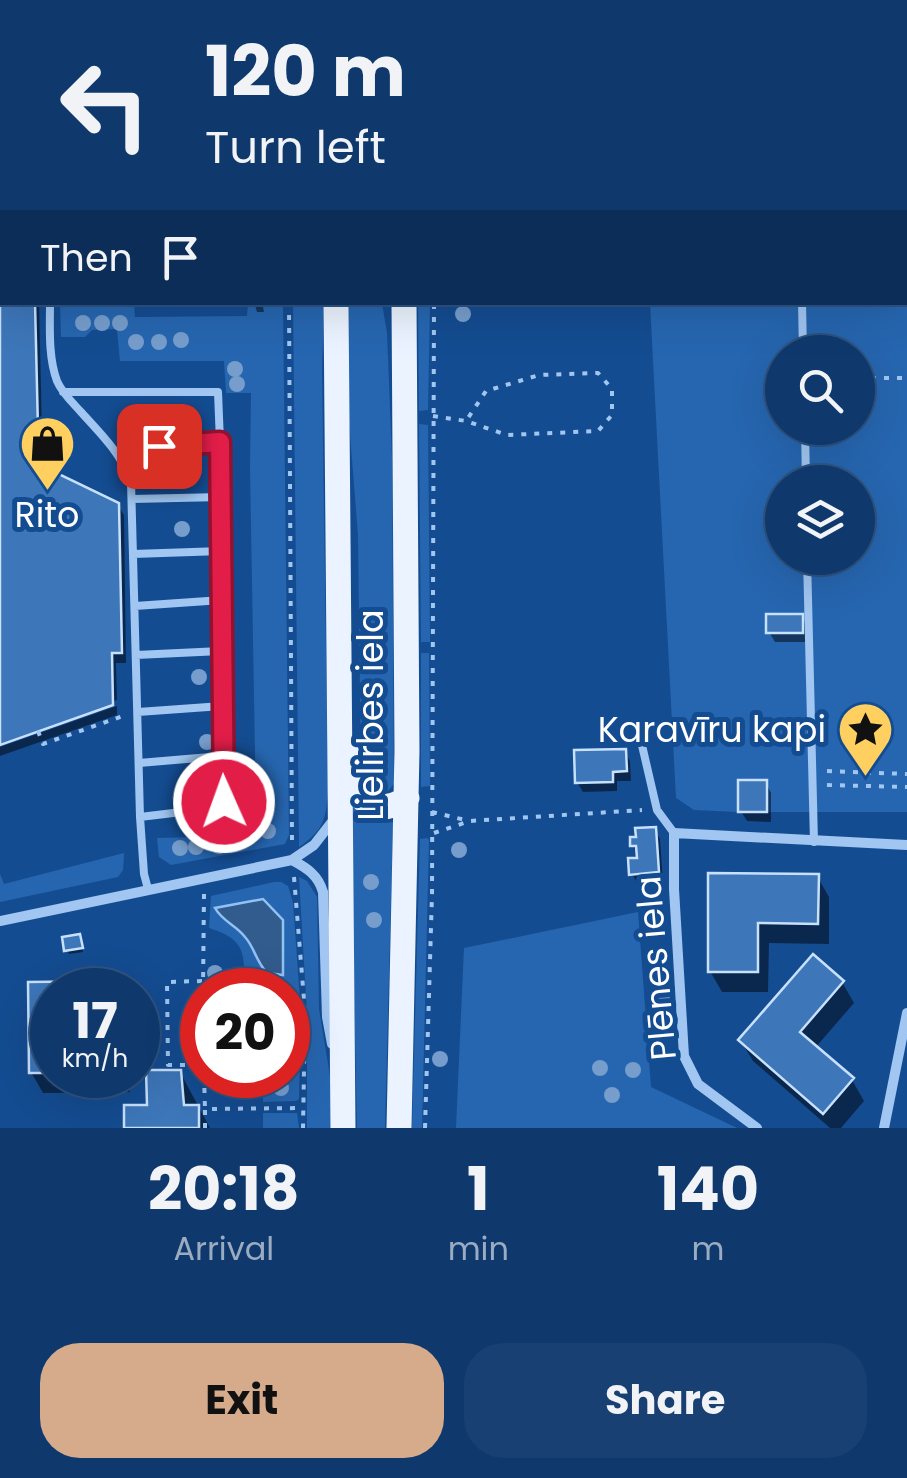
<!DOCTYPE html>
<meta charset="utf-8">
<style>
:root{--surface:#0f396d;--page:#184072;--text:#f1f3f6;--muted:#9bacc2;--line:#2f5380;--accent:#d6ab8b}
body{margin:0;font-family:Poppins,sans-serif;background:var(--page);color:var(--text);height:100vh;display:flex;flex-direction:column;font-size:38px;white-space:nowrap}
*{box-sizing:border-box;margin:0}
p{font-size:32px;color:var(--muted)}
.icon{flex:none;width:55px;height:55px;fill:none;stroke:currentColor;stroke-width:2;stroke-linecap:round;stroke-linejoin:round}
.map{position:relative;height:1128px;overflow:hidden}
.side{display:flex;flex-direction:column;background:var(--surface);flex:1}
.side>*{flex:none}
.guide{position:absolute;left:0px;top:0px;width:908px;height:305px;box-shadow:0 10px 40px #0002,0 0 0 2px var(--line);background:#0f396d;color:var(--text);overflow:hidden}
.controls{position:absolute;left:765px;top:335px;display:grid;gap:20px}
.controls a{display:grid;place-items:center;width:110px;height:110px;border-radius:50%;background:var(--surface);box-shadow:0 10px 40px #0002,0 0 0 2px var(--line);font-size:50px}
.speed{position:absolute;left:30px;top:968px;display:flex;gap:20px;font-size:50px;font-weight:700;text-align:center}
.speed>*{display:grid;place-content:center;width:130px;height:130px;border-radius:50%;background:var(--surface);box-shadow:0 10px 40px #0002,0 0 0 2px var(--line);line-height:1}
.speed small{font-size:25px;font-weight:400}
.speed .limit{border:15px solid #d22;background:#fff;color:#111}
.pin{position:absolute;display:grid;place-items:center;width:85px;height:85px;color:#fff;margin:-42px;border-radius:20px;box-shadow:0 5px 15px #0006}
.me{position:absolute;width:110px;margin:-55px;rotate:358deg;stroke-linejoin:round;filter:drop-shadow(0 0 8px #0008)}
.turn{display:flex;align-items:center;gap:35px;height:210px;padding:0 40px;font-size:45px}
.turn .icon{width:130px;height:130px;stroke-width:2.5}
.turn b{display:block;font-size:70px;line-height:85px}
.then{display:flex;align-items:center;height:95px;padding:0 40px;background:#0003;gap:20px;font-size:38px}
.eta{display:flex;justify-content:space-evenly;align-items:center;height:170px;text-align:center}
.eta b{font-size:60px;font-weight:700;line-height:70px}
.cta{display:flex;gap:20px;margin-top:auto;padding:20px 40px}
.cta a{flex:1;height:115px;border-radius:40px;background:var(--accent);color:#111;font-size:40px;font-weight:700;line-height:115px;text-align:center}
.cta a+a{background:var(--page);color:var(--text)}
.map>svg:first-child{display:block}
</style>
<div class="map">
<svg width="907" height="1128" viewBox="0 0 907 1128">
<rect width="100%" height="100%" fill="#144c91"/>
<!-- green -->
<path fill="#2666b0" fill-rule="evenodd" d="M567,0H907V812H767V781L739,780L738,812L694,810L676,798L650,303L905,302V2H568ZM782,352H858V428H782ZM782,482H858V558H782Z
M60,303H134L135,317L247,316L248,303H283L289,835L285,844L171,865L159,857L157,838L234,836L238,820L251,818L256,810L250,468L251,393H226L224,361H120L117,329L92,330L85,337H61Z
M293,303H324L322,372L328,790C326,819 324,830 299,847Z
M349,303H382L387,333L392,459L394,784C378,804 369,791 361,775L358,535L349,422Z
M418,303H430L428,410L419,411Z
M419,424L428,425L430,642H421Z
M421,653H429L430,786L421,787Z
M350,806H354C364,821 376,825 393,822L385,1128H357Z
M427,838L429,840L422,1128H412L420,839Z
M124,853L123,870L118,877L0,902V874L4,884Z
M299,877L307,881L317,897L319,1009L331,1082V1128H307V1013Z
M274,882H281L288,886L293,903L301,1013L299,1099L296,1101L263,1102V1075H288V990H247C241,957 251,941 209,928L211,896Z
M638,912L651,1087L737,1128H456L464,948Z
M263,1113H297L299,1128H263Z"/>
<!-- water -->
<path fill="#325c8e" stroke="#92c1f4" stroke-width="2.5" d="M263,899L283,920V975L267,973C255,960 255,948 245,937C236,925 223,922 215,908Z"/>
<!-- shadow -->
<path fill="#0007" d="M95,0H193V2H96Z
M0,265H2V302H39L42,432L48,442V472L117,504L124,515L126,663H116L117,700L0,742Z
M254,302H262L264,312H257Z
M801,616L807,626V642H775L769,632Z
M117,706V715L0,756V747Z
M624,751L630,761L631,781H617V791L583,792L577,782Z
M766,783L771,793V822L747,821L741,811Z
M654,829L660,839L663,882L638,884L632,874L641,860L633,846Z
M711,875L817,876L829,897V944L769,943L768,992H722L710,971Z
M81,941L83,952L69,954L67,950Z
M842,982L854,1003L815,1048L852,1080L864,1101L841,1128H830L753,1061L741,1041Z
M31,984H118L122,990H52V1075H130V1092L43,1093L31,1072Z
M180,1072L210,1128H126V1107L149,1108Z"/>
<!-- building -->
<path fill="#3d76b9" stroke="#c7e0fc" stroke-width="2.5" d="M93,0H167V2H93Z
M138,0H192V2H138Z
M0,262H2V302H35L38,429H43L44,467L119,503L122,653H112L113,705L0,745Z
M766,614H803V633H766Z
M626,749L627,771L613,772V782L575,783L574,750Z
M738,780H767V812H738Z
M656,827L659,872L629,875L628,858H637L636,846H630V837H636L635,828Z
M708,873L819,874L818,924L758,923V972H708Z
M80,934L83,948L64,951L62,937Z
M813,954L844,981L800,1032L854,1078L823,1114L738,1040Z
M119,981V990H52V1073H29L28,982Z
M146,1070H181L184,1105H199V1128H124V1105H147Z"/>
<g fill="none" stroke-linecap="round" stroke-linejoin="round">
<!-- path -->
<path stroke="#a0c6f1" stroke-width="4" stroke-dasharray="5 8" stroke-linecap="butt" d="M284,0V2
M905,131H907
M289,302L292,843
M858,378H907
M433,416L466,421L507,435L598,431L612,415V389L598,373L539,375L486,391L466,421
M38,731L43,744L123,716
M827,771L907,774
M827,785L907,787
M432,812L465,820
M434,833L470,821L642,810
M294,877L305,1012L303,1128
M202,981L167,982L168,1065H202
M203,990L204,893
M204,1075L205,1109
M205,1128V1109L303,1108
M425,1128L432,894L434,302"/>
<!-- lane -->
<path stroke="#a0c6f1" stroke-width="8" d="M66,0V2
M202,0V2
M240,0V2
M796,0V2
M0,225H2
M50,302C50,327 48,357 57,381C62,393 72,402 81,412C101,434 121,453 131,482L140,817L144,874L148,889
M802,302L803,352
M63,392H218L220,442
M805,428L806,482
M117,451L129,447L220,442L224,802L215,808L140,817
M132,499L222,497
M133,554L222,551
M807,558L814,842
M135,606L222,600
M136,655L221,651
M138,712L222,706
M641,741L657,810L674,833
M139,763L222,756"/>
<!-- street -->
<path stroke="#a0c6f1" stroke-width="10" d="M292,860C307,868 318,875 323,892L327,1017L332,1044
M0,921L292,860L314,845L335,818
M757,1128L698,1084L684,1056L674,889V833L907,845
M884,1128L907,1013"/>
<!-- secondary -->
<path stroke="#cfe3fc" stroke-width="20" d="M422,2V0"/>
<!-- primary -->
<path stroke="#eaf3ff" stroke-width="25" d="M333,0V2
M386,2V0
M405,2V0
M336,302L343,1128
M354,755C354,766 353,779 357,789C366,812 390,810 407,798
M399,1128L407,751L404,302"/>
</g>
<!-- trees -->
<g fill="#769dcc">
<circle cx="463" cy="314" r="8"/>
<circle cx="83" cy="323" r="8"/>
<circle cx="102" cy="323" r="8"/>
<circle cx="120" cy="323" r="8"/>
<circle cx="181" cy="340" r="8"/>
<circle cx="136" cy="342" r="8"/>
<circle cx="159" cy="342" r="8"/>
<circle cx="235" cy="369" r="8"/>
<circle cx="237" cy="384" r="8"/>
<circle cx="173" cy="464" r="8"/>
<circle cx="182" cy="529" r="8"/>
<circle cx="199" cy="677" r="8"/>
<circle cx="207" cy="742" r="8"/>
<circle cx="208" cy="776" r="8"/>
<circle cx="268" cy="831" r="8"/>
<circle cx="219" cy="846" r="8"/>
<circle cx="196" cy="847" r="8"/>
<circle cx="180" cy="848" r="8"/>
<circle cx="459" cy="850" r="8"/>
<circle cx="371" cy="882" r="8"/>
<circle cx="374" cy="920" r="8"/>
<circle cx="656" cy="959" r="8"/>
<circle cx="215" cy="973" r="8"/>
<circle cx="662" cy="997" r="8"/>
<circle cx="440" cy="1059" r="8"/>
<circle cx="600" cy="1068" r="8"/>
<circle cx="633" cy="1070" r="8"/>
<circle cx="281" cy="1088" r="8"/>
<circle cx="612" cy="1095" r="8"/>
</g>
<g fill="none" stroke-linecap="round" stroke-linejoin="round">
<defs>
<path id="route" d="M159,446L220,442L224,802"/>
</defs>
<!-- route casing -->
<use href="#route" stroke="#92132f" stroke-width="25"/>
<!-- route -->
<use href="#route" stroke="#e11d48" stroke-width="18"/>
</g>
<!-- icons -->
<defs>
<symbol id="shop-pin" viewBox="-11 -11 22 30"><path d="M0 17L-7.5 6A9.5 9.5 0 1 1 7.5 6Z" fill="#ffd060" stroke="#144c91"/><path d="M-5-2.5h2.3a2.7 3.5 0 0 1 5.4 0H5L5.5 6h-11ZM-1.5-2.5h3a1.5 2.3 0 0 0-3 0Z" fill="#111"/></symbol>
<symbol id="sight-pin" viewBox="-11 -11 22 30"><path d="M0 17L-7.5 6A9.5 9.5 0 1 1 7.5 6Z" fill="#ffd060" stroke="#144c91"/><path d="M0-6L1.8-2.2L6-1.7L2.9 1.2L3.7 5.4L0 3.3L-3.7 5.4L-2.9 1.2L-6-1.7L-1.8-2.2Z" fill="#111"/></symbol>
</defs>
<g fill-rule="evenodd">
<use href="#shop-pin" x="16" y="412" width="63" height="86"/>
<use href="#sight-pin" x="834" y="698" width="63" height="86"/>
</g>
<g text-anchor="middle" stroke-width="10" stroke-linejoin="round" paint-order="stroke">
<!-- poi labels -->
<g font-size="35" fill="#fff" stroke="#144c91">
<text x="47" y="527">Rito</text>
<text x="826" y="742" text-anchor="end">Karavīru kapi</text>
</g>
<!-- street labels -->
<g font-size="35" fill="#fff" stroke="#144c91">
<text transform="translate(371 715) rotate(-90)" y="12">Lielirbes iela</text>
<text transform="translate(656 968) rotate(-95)" y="12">Plēnes iela</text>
</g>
</g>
</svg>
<div class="controls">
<a><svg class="icon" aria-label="search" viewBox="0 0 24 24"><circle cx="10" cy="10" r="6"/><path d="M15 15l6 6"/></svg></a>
<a><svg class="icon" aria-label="layers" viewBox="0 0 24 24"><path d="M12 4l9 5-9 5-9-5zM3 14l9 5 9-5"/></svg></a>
</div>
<div class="speed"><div>17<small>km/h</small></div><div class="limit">20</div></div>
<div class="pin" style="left:159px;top:446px;background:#d93025"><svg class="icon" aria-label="arrive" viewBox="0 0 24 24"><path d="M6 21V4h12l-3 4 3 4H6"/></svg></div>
<svg class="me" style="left:224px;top:802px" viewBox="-20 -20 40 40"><circle r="17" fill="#e11d48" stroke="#fff" stroke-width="3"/><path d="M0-11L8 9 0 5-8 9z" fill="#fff"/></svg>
<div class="guide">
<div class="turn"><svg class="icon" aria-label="left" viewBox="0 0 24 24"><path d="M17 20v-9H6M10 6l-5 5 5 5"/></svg><div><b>120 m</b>Turn left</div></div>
<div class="then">Then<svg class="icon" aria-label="arrive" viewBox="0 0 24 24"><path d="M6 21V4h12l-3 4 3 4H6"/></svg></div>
</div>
</div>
<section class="side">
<div class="eta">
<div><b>20:18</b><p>Arrival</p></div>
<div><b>1</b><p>min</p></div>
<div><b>140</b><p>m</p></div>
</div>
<div class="cta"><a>Exit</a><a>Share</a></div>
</section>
